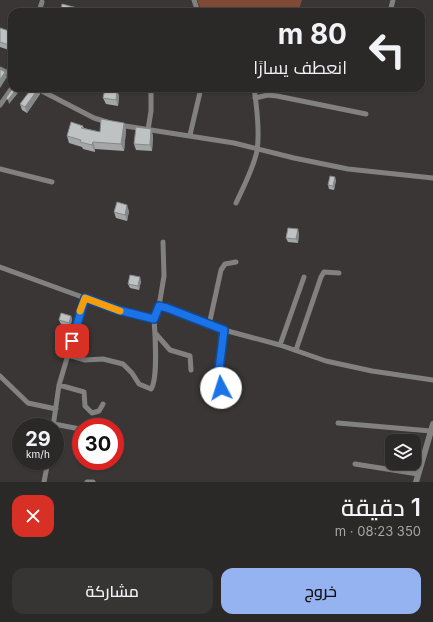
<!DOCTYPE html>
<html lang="ar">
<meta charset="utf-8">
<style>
:root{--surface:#2b2828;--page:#373434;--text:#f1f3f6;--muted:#a6a6a8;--line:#474445;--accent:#95b2f1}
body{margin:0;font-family:Inter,Cairo,sans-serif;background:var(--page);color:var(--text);direction:rtl;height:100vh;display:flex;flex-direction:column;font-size:15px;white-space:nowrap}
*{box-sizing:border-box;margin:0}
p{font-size:13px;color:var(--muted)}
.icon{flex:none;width:22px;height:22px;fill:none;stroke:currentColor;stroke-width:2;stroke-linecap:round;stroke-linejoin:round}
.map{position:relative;height:482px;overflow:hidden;direction:ltr}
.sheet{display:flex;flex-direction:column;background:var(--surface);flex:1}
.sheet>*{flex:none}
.hud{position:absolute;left:8px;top:8px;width:417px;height:84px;border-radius:12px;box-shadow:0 1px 3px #0004,0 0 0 1px var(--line);direction:rtl;background:#2b2828;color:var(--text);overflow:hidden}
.controls{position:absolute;left:385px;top:434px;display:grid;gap:8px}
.controls a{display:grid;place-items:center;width:36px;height:36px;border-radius:8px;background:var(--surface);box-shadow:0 1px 3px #0004,0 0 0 1px var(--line);font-size:20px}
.speed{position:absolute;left:12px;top:418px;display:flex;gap:8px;font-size:20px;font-weight:700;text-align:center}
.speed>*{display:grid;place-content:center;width:52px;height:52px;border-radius:50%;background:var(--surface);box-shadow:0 1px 3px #0004,0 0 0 1px var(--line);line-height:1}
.speed small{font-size:10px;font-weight:400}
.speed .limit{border:6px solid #d22;background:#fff;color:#111}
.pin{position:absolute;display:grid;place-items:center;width:34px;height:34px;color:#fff;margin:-17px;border-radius:8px;box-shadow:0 2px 6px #0006}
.me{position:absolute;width:44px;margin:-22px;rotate:355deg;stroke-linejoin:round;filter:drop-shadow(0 0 3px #0008)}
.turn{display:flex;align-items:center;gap:14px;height:84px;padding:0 12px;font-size:18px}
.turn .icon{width:52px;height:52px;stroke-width:2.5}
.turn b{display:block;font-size:28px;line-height:34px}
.round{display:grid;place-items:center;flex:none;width:42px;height:42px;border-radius:12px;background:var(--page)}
.head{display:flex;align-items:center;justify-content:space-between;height:68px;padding:0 12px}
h1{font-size:24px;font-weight:600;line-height:30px}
.button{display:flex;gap:8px;margin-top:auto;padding:8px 12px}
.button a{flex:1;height:46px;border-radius:12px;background:var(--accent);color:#111;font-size:16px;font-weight:600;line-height:46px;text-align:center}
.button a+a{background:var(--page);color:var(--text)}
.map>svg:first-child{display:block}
</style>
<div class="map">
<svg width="433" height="482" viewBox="0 0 433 482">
<rect width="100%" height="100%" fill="#393635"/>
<!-- green -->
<path fill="#814a36" d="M197,0H302L298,12H205L200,7Z"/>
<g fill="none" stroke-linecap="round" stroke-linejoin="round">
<!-- minor -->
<path stroke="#828180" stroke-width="5" d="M194,0L198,12
M39,12L42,2
M390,12L393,0
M0,69L12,75
M36,88L94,118L107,122
M255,98L268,95L277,96L366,114
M0,105L12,88
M119,125L234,143L294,158L348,169L433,178
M148,130L151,111V88
M190,135L201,88
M0,169L52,182
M236,203C244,186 253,169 257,151C260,131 257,108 254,88
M0,267L118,310L154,319L159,306L224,330L280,345L326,361L372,371L433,380
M159,306L164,276L163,242
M209,325L221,270L225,264L236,262
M156,334L170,350L190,356L191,370
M280,345L304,277
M296,350L321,277L324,272L339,273
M68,355L85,360L103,359L123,364L132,373L139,384L151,389C158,379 155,332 154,319
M0,376L28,403L56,409
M59,385L84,392L85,406L92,413L99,411L103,404
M221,388L219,369L224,330
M338,423L431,431
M54,424L80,429
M53,427L59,385L85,298
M355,464L418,474
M44,482L48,461
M87,482H93"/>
<!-- tertiary -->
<path stroke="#828180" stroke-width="6" d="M416,482L433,424"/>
</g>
<!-- wall -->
<path fill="#a3a7a7" d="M0,28L12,32V51L0,47Z
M38,89L40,94L27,113L22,110L20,104Z
M117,90L119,96L118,106L106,104L103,98Z
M124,123L126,130L124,151L95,149V152L83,149L82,147L69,143L67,136L83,126L84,128L100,132Z
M153,135L152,151L136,150L134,144Z
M336,180L334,190L329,189L328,185Z
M129,211L127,221L116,218L114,212Z
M299,233L298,243L288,242L286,238Z
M141,281L139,290L130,288L128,284Z
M71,316L72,320L70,327L61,324L59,320Z"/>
<!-- shaded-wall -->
<path fill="#858888" d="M5,72L7,77L0,88V80Z
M17,88H22L9,104L8,100Z
M38,89L40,94L27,113L25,107Z
M117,90L119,96L118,106L116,100Z
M124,123L126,130L124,151L121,144Z
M151,129L153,135L152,151L150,145Z
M93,142L95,149V152L92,145Z
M335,177L336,180L334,190L333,186Z
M127,205L129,211L127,221L125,215Z
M298,229L299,233L298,243L296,239Z
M140,277L141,281L139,290L138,286Z
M71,316L72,320L70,327L69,323Z"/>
<!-- building -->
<path fill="#bec2c2" stroke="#858888" d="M62,4L81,9L80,12H61Z
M0,28L12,32V46L0,42Z
M0,69L5,72L0,80Z
M13,88H17L8,100L6,98Z
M32,88H36L38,89L25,107L20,104Z
M105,89L117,90L116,100L103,98Z
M101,119L124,123L121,144L93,142L92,145L80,142L81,140L67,136L71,122L83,126L81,128L100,132Z
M136,127L151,129L150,145L134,144Z
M330,176L335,177L333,186L328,185Z
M117,202L127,205L125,215L114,212Z
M288,228L298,229L296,239L286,238Z
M130,275L140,277L138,286L128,284Z
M61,313L71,316L69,323L59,320Z"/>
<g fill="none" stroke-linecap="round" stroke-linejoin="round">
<defs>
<path id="route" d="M72,341L85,298L118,310L154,319L159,306L167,308L224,330L219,369L221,388"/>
</defs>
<!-- route casing -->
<use href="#route" stroke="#114b97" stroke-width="10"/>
<!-- route -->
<use href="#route" stroke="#1a73e8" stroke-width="7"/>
<!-- slow -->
<path stroke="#f59e0b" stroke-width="7" d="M80,311L85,298L120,311"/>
</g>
</svg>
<div class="controls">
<a><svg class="icon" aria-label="layers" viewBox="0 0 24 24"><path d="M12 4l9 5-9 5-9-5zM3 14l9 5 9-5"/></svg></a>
</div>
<div class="speed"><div>29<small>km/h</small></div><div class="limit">30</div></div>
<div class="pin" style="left:72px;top:341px;background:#d93025"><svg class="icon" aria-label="arrive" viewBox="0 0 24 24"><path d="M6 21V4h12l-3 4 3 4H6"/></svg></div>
<svg class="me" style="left:221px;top:388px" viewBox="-20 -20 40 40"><circle r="19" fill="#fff"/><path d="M0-13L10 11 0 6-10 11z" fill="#1a73e8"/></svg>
<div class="hud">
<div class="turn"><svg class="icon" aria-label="left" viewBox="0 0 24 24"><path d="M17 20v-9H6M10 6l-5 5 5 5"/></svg><div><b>80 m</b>انعطف يسارًا</div></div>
</div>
</div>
<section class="sheet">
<div class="head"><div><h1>1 دقيقة</h1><p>350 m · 08:23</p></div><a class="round" style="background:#d93025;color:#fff"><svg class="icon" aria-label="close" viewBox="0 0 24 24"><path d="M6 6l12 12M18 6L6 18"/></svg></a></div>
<div class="button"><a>خروج</a><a>مشاركة</a></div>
</section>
